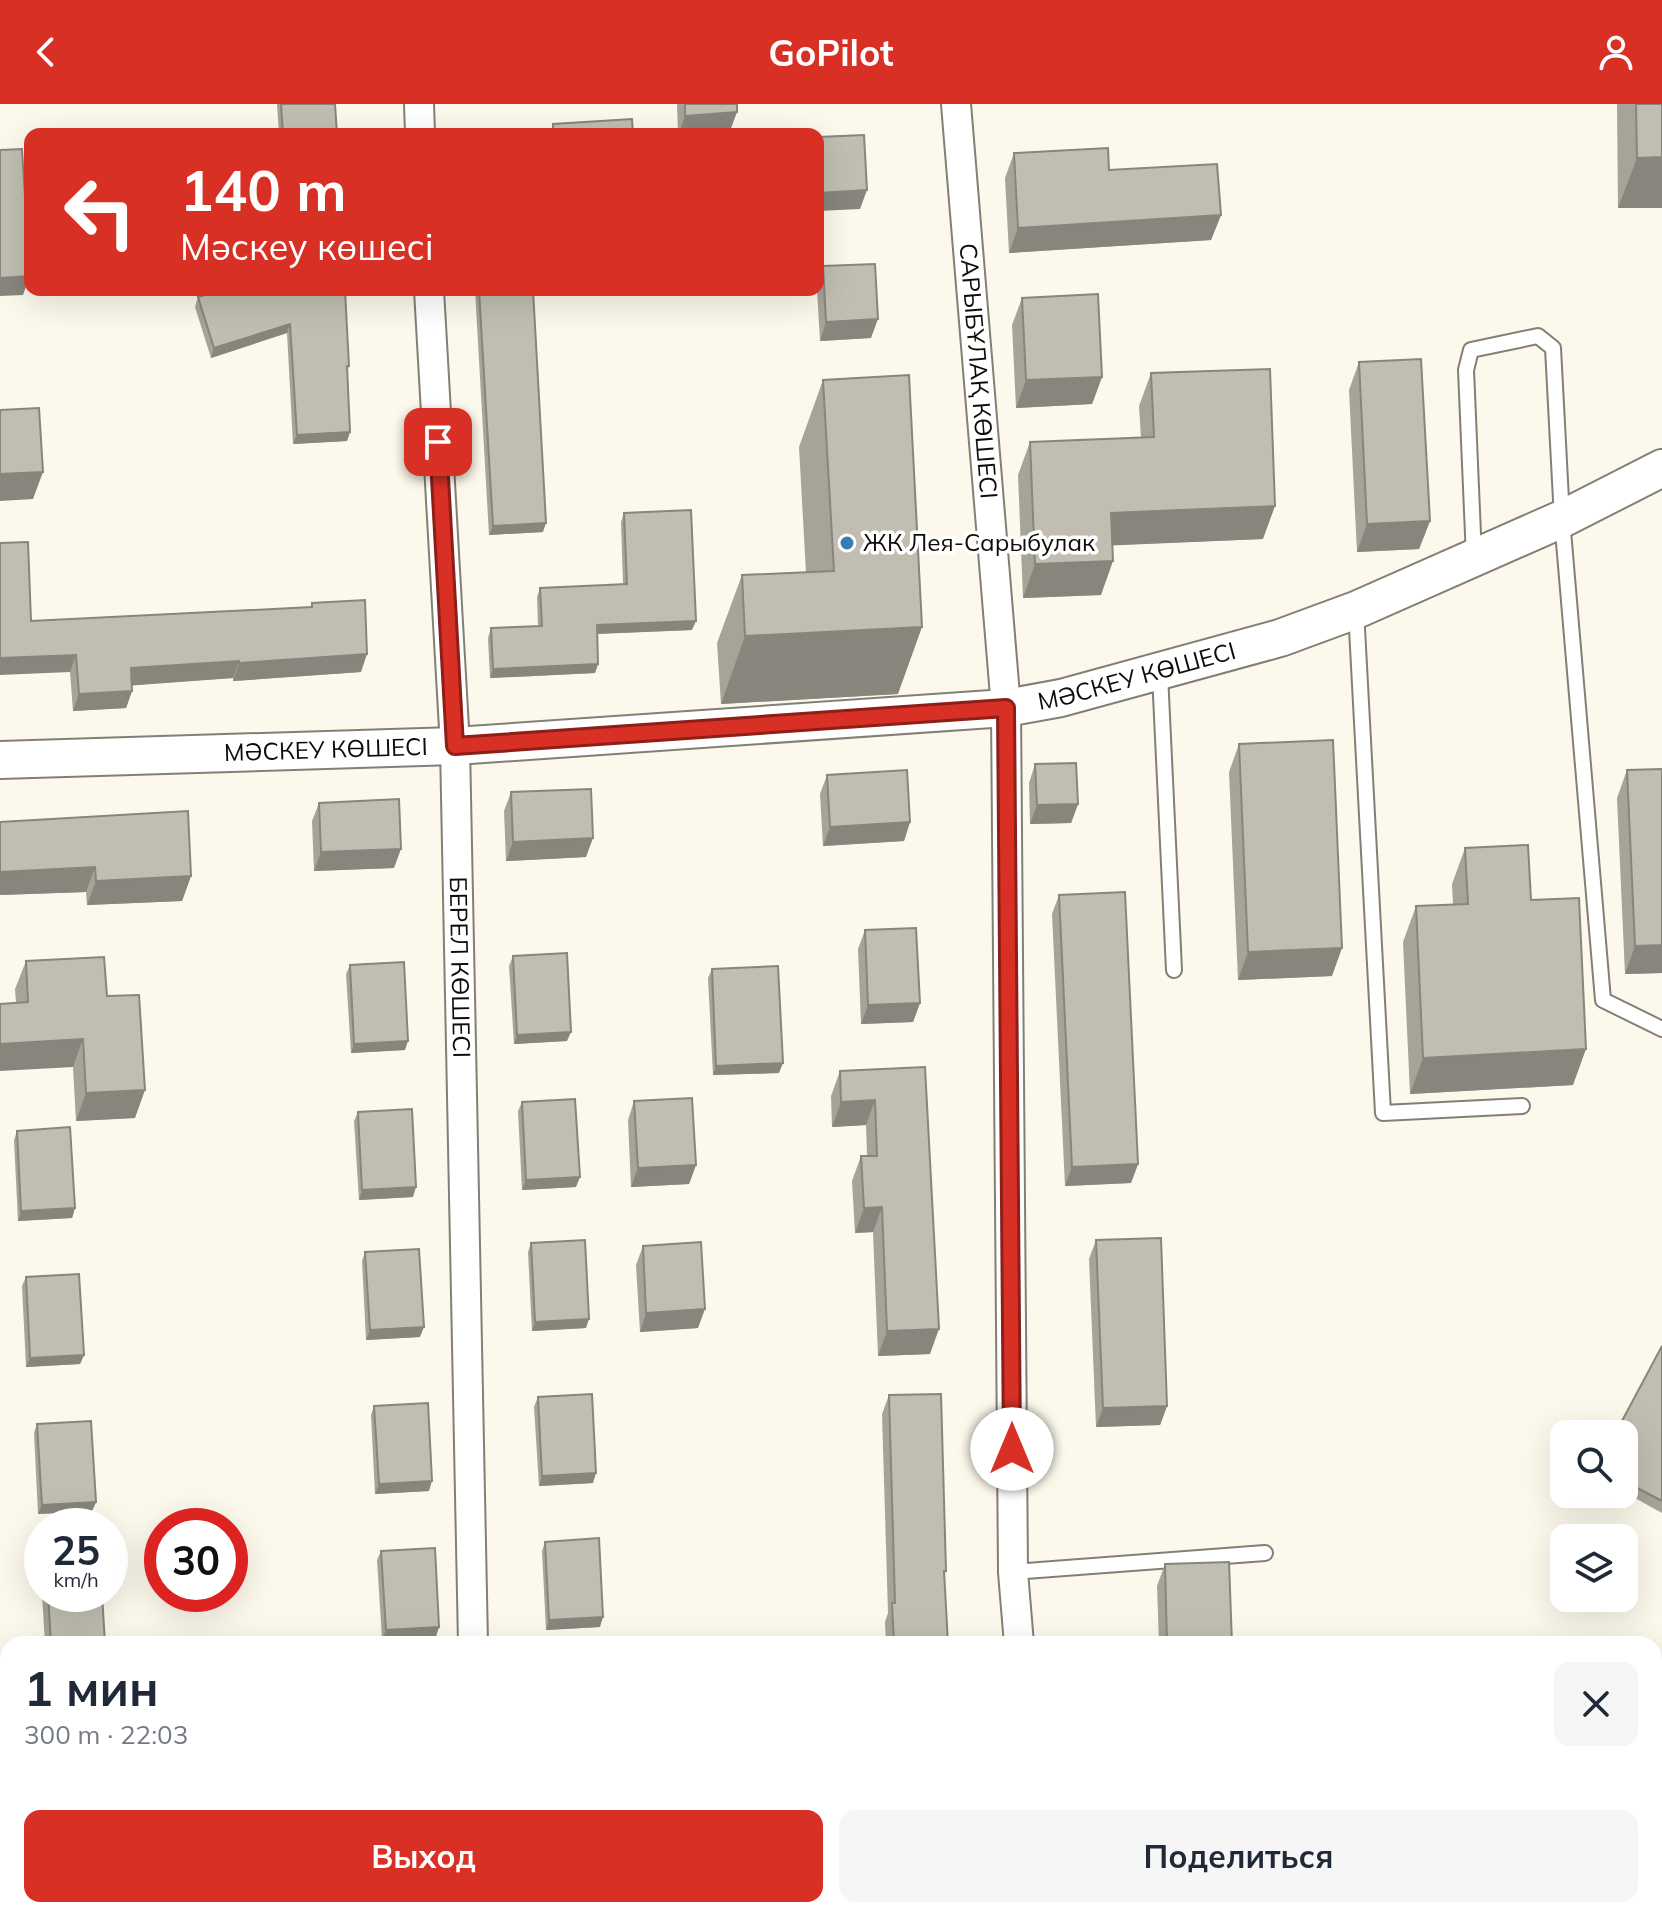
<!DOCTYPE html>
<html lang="ru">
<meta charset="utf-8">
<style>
:root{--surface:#fff;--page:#f6f6f7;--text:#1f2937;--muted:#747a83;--accent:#d93025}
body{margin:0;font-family:Mulish,sans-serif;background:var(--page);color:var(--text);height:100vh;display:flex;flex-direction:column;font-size:30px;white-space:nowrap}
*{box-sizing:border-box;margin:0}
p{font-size:26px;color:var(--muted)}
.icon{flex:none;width:44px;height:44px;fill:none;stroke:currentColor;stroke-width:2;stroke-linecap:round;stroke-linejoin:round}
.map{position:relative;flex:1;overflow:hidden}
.panel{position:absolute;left:0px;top:1532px;width:1662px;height:282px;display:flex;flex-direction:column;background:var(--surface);border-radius:24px 24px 0 0;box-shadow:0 8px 32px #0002}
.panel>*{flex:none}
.banner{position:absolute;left:24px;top:24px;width:800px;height:168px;border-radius:16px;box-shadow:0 8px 32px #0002;background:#d93025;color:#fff;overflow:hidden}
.controls{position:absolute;left:1550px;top:1316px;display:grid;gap:16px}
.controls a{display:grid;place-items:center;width:88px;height:88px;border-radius:16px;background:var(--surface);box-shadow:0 8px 32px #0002;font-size:40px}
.speed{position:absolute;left:24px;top:1404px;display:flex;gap:16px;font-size:40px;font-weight:700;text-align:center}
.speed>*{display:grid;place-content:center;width:104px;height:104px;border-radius:50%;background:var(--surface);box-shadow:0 8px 32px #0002;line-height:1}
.speed small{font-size:20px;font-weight:400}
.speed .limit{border:12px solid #d22;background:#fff;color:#111}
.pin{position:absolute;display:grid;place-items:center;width:68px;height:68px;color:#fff;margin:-34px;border-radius:16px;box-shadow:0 4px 12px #0006}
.me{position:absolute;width:88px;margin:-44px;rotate:0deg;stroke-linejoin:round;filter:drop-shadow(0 0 6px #0008)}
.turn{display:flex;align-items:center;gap:28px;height:168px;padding:0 24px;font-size:36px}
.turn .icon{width:104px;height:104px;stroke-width:2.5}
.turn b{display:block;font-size:56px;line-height:68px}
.round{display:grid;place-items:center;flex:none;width:84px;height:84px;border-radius:16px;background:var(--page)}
.overview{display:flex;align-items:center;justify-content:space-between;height:136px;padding:0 24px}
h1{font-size:48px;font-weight:700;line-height:60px}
.button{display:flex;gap:16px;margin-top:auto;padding:16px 24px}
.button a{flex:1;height:92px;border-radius:16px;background:var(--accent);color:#fff;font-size:32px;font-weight:700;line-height:92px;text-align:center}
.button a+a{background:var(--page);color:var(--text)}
header{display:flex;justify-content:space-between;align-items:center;height:104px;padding:0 24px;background:var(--accent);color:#fff;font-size:36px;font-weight:700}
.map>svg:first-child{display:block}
</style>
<header><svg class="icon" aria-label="back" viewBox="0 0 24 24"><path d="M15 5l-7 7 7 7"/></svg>GoPilot<svg class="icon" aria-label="person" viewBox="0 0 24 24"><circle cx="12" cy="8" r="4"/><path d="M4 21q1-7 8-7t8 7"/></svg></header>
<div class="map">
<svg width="1662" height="1813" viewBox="0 0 1662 1813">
<rect width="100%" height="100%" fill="#fcf8eb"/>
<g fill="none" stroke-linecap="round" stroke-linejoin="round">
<defs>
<path id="service" d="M1474,454L1466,266L1471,246L1538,232L1553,244L1562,415L1603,896L1662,925
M1356,506L1383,1009L1522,1002
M1160,570L1174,866
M1013,1468L1265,1449"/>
<g id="minor">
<path d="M419,0L420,30"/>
<path id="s1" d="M956,0L1006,604L1013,1468L1019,1540"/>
<path id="s2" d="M429,186L455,642L473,1540"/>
<path d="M0,1734H8"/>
<path d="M481,1806V1813"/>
<path d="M1040,1806L1041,1813"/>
</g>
<g id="tertiary">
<path id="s3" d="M0,656L455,642L1006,604L1061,594L1280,534L1356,506L1562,415L1662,364"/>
</g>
</defs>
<!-- service casing -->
<use href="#service" stroke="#837f74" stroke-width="18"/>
<!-- minor casing -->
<use href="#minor" stroke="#837f74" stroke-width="32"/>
<!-- tertiary casing -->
<use href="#tertiary" stroke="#837f74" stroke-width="40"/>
<!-- service -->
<use href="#service" stroke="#fff" stroke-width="14"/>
<!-- minor -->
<use href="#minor" stroke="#fff" stroke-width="28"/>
<!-- tertiary -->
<use href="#tertiary" stroke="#fff" stroke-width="36"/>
</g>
<!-- wall -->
<path fill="#a6a398" d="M277,0H335L337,30H279Z
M677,0H737L730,27L678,30Z
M1617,0H1662V104H1618Z
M1014,49L1109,66L1221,111L1211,136L1009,149L1005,74Z
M823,162L871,234L820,237L817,186H818V176Z
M345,186L349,262L347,268L350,328L347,337L293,340L287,229L211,254L195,203L198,193Z
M475,186H533L543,428L489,431Z
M1022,194L1102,273L1092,300L1016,304L1012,221Z
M1359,258L1430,417L1419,445L1357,448L1349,286Z
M1151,269L1263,435L1113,441L1101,491L1023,494L1018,371L1030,338L1141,334L1139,302Z
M823,276L898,590L721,600L717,539L742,471L806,468L799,343Z
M624,409L692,526L597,530L598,560L595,569L490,574L488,534L491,524L538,522L537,493L540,484L623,480L621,418Z
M312,499L361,568L233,577V574L132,581V587L126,604L73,607L70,568L31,517L310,503Z
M1239,640L1332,872L1238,876L1229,668Z
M1035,660L1078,700L1071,719L1030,720L1029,679Z
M1627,666L1662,869L1625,870L1617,694Z
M827,671L910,718L904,737L823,742L820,690Z
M511,688L586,753L506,757L504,707Z
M319,699L394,764L314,767L312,717Z
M0,718L191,772L182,797L87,801L86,788L0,791Z
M1465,744L1531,796L1573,981L1410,990L1403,838L1416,802L1453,800L1452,780Z
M1059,791L1138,1060L1131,1079L1065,1082L1052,810Z
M865,826L920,899L913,918L861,920L858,845Z
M513,852L567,937L514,940L509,862Z
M26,857L107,892L135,1014L76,1017L73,963L16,899L15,885Z
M350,861L405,946L351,949L346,870Z
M712,865L779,969L713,971L708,874Z
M925,963L930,1250L878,1252L873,1128L855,1129L852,1077L861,1052H867L866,1021L832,1023L831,992L840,967Z
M634,997L696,1061L689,1080L631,1083L628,1016Z
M522,998L576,1083L522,1086L518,1007Z
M358,1008L413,1093L359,1096L354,1017Z
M17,1027L75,1104L72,1114L18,1117L14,1036Z
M1096,1136L1167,1302L1160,1321L1096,1323L1089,1155Z
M531,1139L586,1224L532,1227L528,1148Z
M643,1142L698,1224L640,1228L636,1161Z
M365,1148L420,1233L366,1236L362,1157Z
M26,1173L84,1251L80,1260L26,1263L22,1182Z
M1662,1242V1409L1624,1388V1330Z
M889,1291L946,1467L944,1473L948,1540H886L885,1518L888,1509L882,1310Z
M538,1293L593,1379L539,1382L534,1303Z
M374,1302L429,1387L375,1390L371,1311Z
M37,1320L96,1398L92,1407L38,1410L34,1329Z
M545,1438L600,1523L546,1526L542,1447Z
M381,1447L439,1523L436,1532L382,1535L377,1456Z
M1165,1460L1232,1540H1159L1157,1482Z
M42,1490H102L105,1540H45Z
M76,1806H134V1813H76Z
M370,1806H454V1807L452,1813H371Z
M1108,1806H1240V1813H1106Z"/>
<!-- shaded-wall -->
<path fill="#87857c" d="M737,8L730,27L679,30L685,12Z
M1662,53V104H1618L1637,54Z
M867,86L860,105L818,107V89Z
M1221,111L1211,136L1009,149L1018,124Z
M30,172L23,191L0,192V174Z
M878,215L871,234L820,237L826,218Z
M290,220L287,229L211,254L214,244Z
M1102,273L1092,300L1016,304L1026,276Z
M350,328L347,337L293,340L297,331Z
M43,368L33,395L0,397V370Z
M1275,402L1263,435L1099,442L1111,409Z
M1430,417L1419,445L1357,448L1367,420Z
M546,419L543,428L489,431L493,422Z
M1113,457L1101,491L1023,494L1035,460Z
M696,517L692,526L593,530L597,521Z
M922,523L898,590L721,600L745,532Z
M367,550L361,568L233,577L239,559Z
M76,551L70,568L0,571V554Z
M239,557L233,574L125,582L131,564Z
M598,560L595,569L490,574L493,565Z
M132,587L126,604L73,607L79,590Z
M1078,700L1071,719L1030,720L1037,701Z
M910,718L904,737L823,742L830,723Z
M593,734L586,753L506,757L513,738Z
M401,745L394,764L314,767L321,748Z
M95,763L86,788L0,791V768Z
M191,772L182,797L87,801L96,777Z
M1662,841V869L1625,870L1635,842Z
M1342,844L1332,872L1238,876L1248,848Z
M920,899L913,918L861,920L868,901Z
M571,928L567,937L514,940L517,931Z
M83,935L73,963L0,967V940Z
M408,937L405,946L351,949L354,940Z
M1586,945L1573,981L1410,990L1423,954Z
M783,959L779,969L713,971L716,962Z
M145,986L135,1014L76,1017L86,989Z
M875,996L866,1021L832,1023L841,998Z
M1138,1060L1131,1079L1065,1082L1072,1063Z
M696,1061L689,1080L631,1083L638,1064Z
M580,1073L576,1083L522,1086L526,1076Z
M416,1083L413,1093L359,1096L362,1086Z
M882,1103L873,1128L855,1129L864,1104Z
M75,1104L72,1114L18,1117L21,1107Z
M705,1205L698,1224L640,1228L646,1209Z
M589,1215L586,1224L532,1227L535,1218Z
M424,1223L420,1233L366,1236L370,1226Z
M939,1225L930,1250L878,1252L887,1227Z
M84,1251L80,1260L26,1263L30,1254Z
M1167,1302L1160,1321L1096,1323L1103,1304Z
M596,1369L593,1379L539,1382L542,1372Z
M432,1377L429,1387L375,1390L379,1380Z
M96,1398L92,1407L38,1410L42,1401Z
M603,1513L600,1523L546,1526L549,1516Z
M439,1523L436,1532L382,1535L386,1526Z
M562,1806H643L561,1810Z
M454,1807L452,1813H374L375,1812Z"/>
<!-- building -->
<path fill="#c1beb1" stroke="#87857c" stroke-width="2" d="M281,0H335L337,30H283Z
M685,0H737V8L685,12Z
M1636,0H1662V53L1637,54Z
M632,15L633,30H553V20Z
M864,31L867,86L818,89V33Z
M1108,44L1109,66L1217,60L1221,111L1018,124L1014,49Z
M22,45L30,172L0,174V46Z
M875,160L878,215L826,218L823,162Z
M221,186H345L349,262H347L350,328L297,331L290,220L214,244L198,193Z
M479,186H533L546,419L493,422Z
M1098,190L1102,273L1026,276L1022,194Z
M1421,255L1430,417L1367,420L1359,258Z
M1270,265L1275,402L1111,409L1113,457L1035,460L1030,338L1154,333L1151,269Z
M909,271L922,523L745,532L742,471L834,467L823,276Z
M39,304L43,368L0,370V306Z
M691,406L696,517L597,521L598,560L493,565L491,524L542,522L540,484L627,480L624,409Z
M28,438L31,517L312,503V499L365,496L367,550L239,559V557L131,564L132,587L79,590L76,551L0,554V439Z
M1333,636L1342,844L1248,848L1239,640Z
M1076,659L1078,700L1037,701L1035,660Z
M1662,665V841L1635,842L1627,666Z
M907,666L910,718L830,723L827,671Z
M591,685L593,734L513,738L511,688Z
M399,695L401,745L321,748L319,699Z
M188,707L191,772L96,777L95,763L0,768V718Z
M1528,741L1531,796L1579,794L1586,945L1423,954L1416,802L1468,800L1465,744Z
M1125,788L1138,1060L1072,1063L1059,791Z
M916,824L920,899L868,901L865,826Z
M567,849L571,928L517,931L513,852Z
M104,853L107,892L139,891L145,986L86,989L83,935L0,940V900L28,898L26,857Z
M404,858L408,937L354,940L350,861Z
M778,862L783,959L716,962L712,865Z
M925,963L939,1225L887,1227L882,1103L864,1104L861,1052H877L875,996L841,998L840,967Z
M692,994L696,1061L638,1064L634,997Z
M575,995L580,1073L526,1076L522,998Z
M412,1005L416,1083L362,1086L358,1008Z
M70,1023L75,1104L21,1107L17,1027Z
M1161,1134L1167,1302L1103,1304L1096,1136Z
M585,1136L589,1215L535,1218L531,1139Z
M701,1138L705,1205L646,1209L643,1142Z
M419,1145L424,1223L370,1226L365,1148Z
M79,1170L84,1251L30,1254L26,1173Z
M1662,1242V1397L1624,1377V1330H1615Z
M592,1290L596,1369L542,1372L538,1293Z
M941,1290L946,1467H944L948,1540H894L892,1499H895L889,1291Z
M428,1299L432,1377L379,1380L374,1302Z
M91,1317L96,1398L42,1401L37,1320Z
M599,1434L603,1513L549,1516L545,1438Z
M435,1444L439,1523L386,1526L381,1447Z
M1229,1458L1232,1540H1167L1165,1460Z
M48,1490H102L105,1540H51Z
M80,1806H134V1813H80Z
M374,1806H454V1807L375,1812Z
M1115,1806H1240V1813H1115Z"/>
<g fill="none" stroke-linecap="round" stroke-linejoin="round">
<defs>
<path id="route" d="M438,338L455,642L1006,604L1012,1345"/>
</defs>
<!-- route casing -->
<use href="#route" stroke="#8d1f18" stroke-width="20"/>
<!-- route -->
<use href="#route" stroke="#d93025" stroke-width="14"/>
</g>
<!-- markers -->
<circle fill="#367eb2" stroke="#fff" stroke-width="3" cx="847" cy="439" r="8"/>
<g text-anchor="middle" stroke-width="7" stroke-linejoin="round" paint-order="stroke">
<!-- street labels -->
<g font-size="24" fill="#0d0c08" stroke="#fff">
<text dy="8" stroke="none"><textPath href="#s1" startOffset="268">САРЫБҰЛАҚ КӨШЕСІ</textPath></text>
<text dy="8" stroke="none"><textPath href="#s3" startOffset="1142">МӘСКЕУ КӨШЕСІ</textPath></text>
<text dy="8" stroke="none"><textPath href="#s3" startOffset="326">МӘСКЕУ КӨШЕСІ</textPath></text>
<text dy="8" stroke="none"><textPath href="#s2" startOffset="678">БЕРЕЛ КӨШЕСІ</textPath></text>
</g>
<!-- poi labels -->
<g font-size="24" fill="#0d0c08" stroke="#fff" text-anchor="start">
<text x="863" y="447">ЖК Лея-Сарыбулак</text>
</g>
</g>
</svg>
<div class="controls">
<a><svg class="icon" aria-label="search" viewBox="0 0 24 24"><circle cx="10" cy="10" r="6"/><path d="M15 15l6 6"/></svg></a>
<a><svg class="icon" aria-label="layers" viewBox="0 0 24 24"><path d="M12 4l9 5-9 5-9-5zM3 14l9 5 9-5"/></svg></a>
</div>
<div class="speed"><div>25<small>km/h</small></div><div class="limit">30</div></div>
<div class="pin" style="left:438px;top:338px;background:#d93025"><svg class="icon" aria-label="arrive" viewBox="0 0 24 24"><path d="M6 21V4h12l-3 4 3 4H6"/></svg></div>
<svg class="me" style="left:1012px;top:1345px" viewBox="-20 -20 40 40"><circle r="19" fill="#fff"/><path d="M0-13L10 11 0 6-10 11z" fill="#d93025"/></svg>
<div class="banner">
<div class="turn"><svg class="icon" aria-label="left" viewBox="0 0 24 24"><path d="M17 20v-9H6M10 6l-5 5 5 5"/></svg><div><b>140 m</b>Мәскеу көшесі</div></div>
</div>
<section class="panel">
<div class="overview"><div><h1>1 мин</h1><p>300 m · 22:03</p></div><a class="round"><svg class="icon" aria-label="close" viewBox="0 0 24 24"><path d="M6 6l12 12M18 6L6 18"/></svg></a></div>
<div class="button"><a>Выход</a><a>Поделиться</a></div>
</section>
</div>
